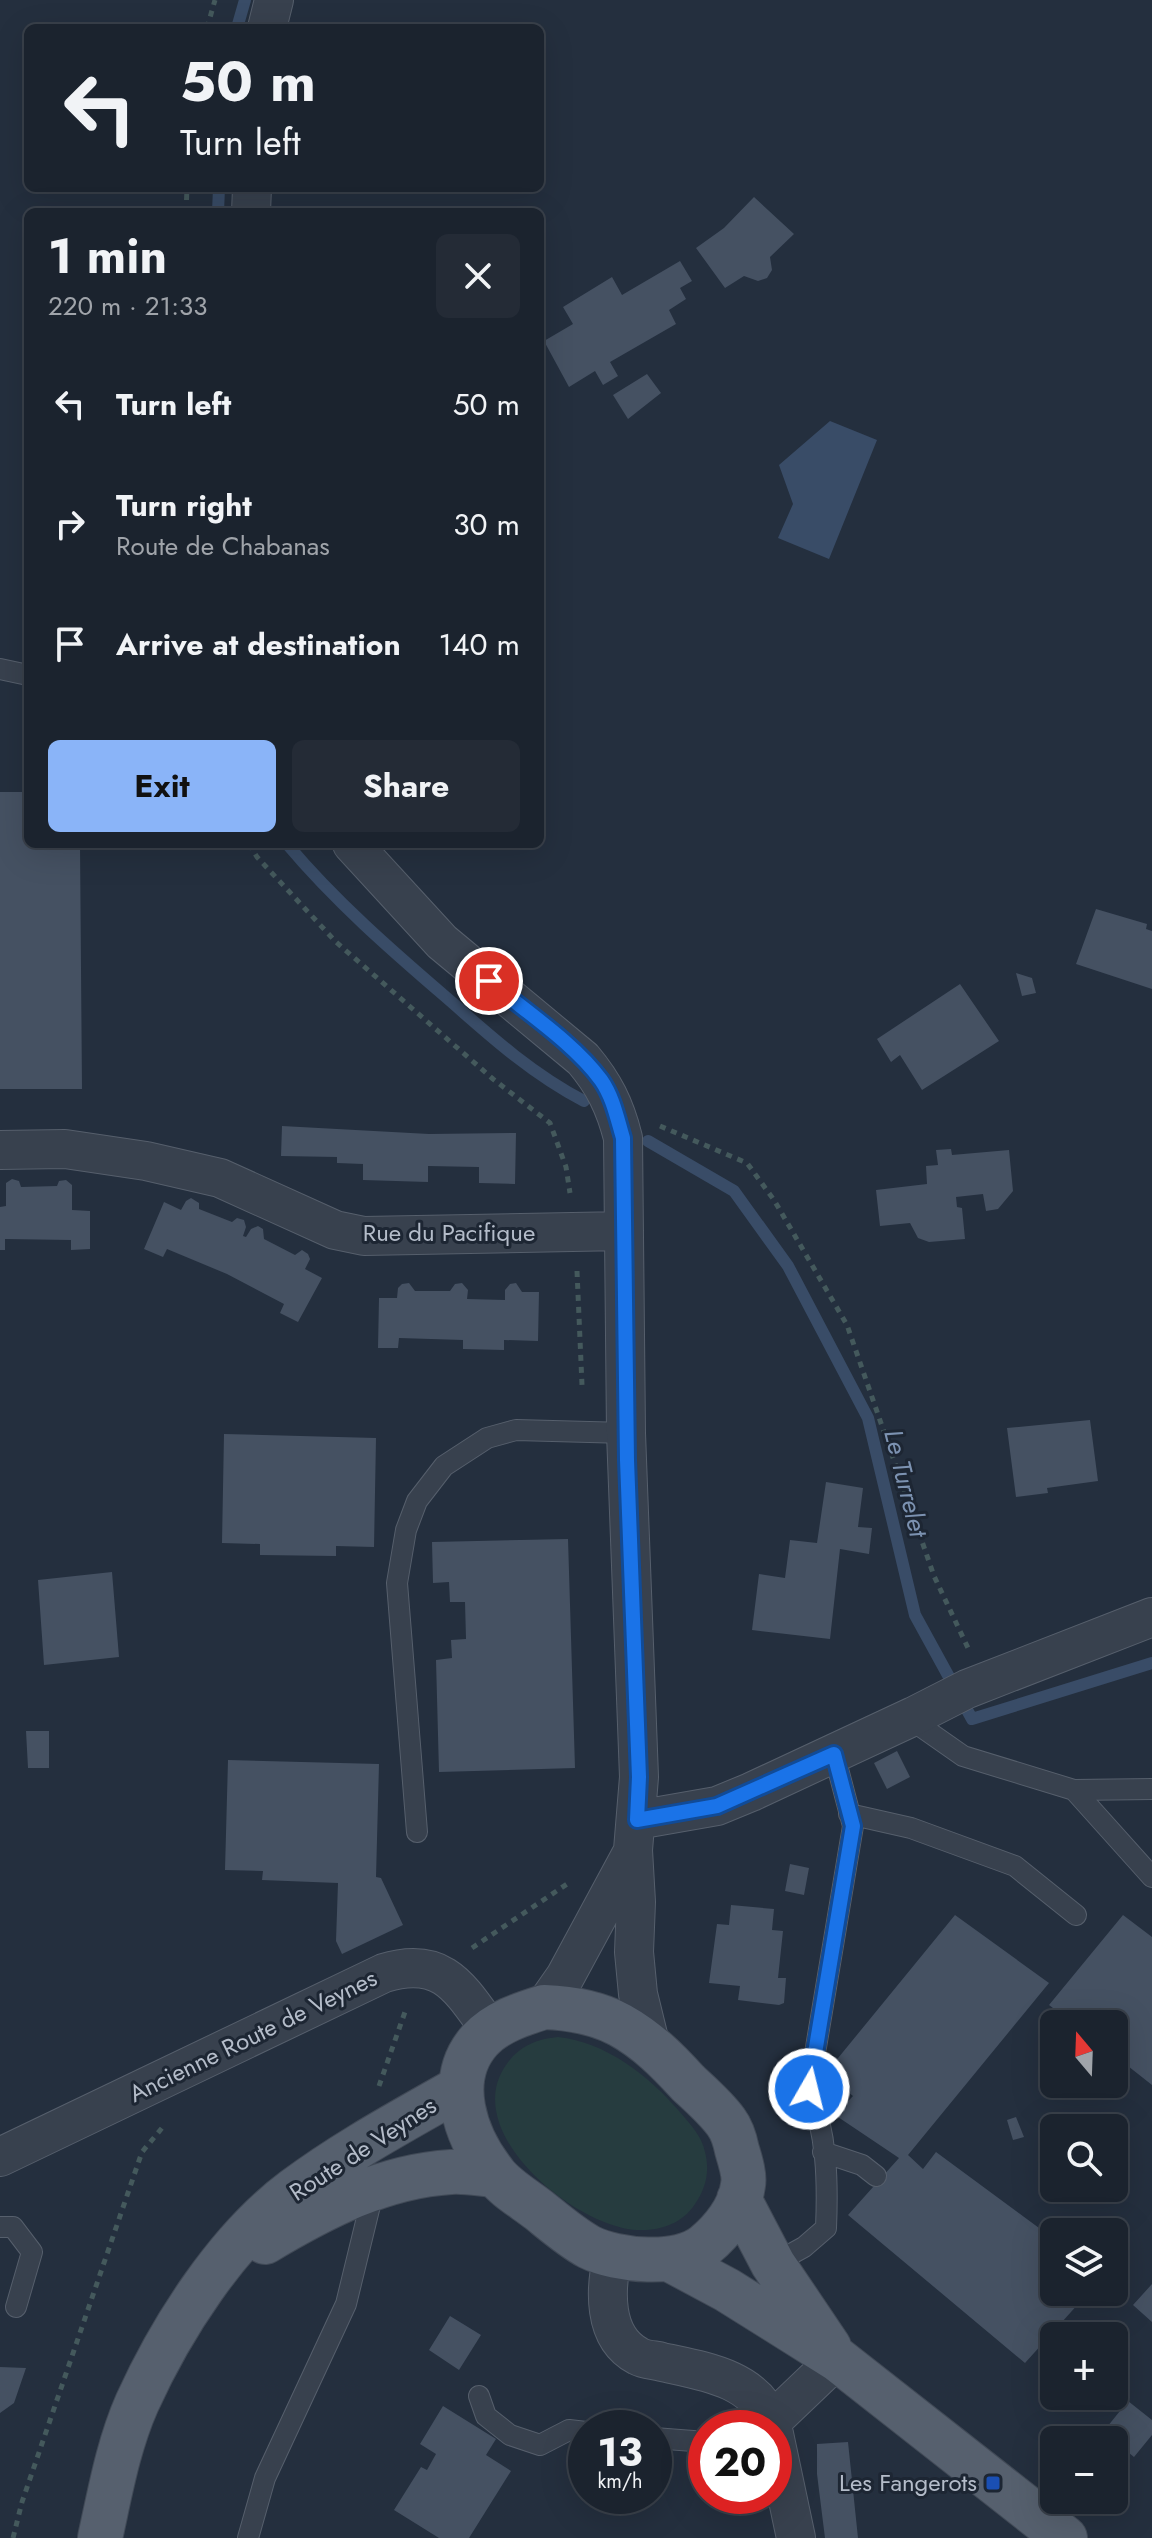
<!DOCTYPE html>
<meta charset="utf-8">
<style>
:root{--surface:#1b232e;--page:#242b36;--text:#f1f3f6;--muted:#a0a4aa;--line:#39404a;--accent:#8ab4f8}
body{margin:0;font-family:Jost,sans-serif;background:var(--page);color:var(--text);height:100vh;display:flex;flex-direction:column;font-size:30px;white-space:nowrap}
*{box-sizing:border-box;margin:0}
p{font-size:26px;color:var(--muted)}
.icon{flex:none;width:44px;height:44px;fill:none;stroke:currentColor;stroke-width:2;stroke-linecap:round;stroke-linejoin:round}
.map{position:relative;flex:1;overflow:hidden}
.sheet{position:absolute;left:24px;top:208px;width:520px;height:640px;display:flex;flex-direction:column;background:var(--surface);border-radius:12px;box-shadow:0 8px 32px #0002,0 0 0 2px var(--line)}
.sheet>*{flex:none}
.hud{position:absolute;left:24px;top:24px;width:520px;height:168px;border-radius:12px;box-shadow:0 8px 32px #0002,0 0 0 2px var(--line);background:#1b232e;color:var(--text);overflow:hidden}
.needle{width:52px;rotate:341deg}
.fabs{position:absolute;left:1040px;top:2010px;display:grid;gap:16px}
.fabs a{display:grid;place-items:center;width:88px;height:88px;border-radius:12px;background:var(--surface);box-shadow:0 8px 32px #0002,0 0 0 2px var(--line);font-size:40px}
.speed{position:absolute;left:568px;top:2410px;display:flex;gap:16px;font-size:40px;font-weight:700;text-align:center}
.speed>*{display:grid;place-content:center;width:104px;height:104px;border-radius:50%;background:var(--surface);box-shadow:0 8px 32px #0002,0 0 0 2px var(--line);line-height:1}
.speed small{font-size:20px;font-weight:400}
.speed .limit{border:12px solid #d22;background:#fff;color:#111}
.pin{position:absolute;display:grid;place-items:center;width:68px;height:68px;color:#fff;margin:-34px;border:4px solid #fff;border-radius:50%;box-shadow:0 2px 8px #0007}
.me{position:absolute;width:88px;margin:-44px;rotate:8deg;stroke-linejoin:round;filter:drop-shadow(0 0 6px #0008)}
.turn{display:flex;align-items:center;gap:28px;height:168px;padding:0 24px;font-size:36px}
.turn .icon{width:104px;height:104px;stroke-width:2.5}
.turn b{display:block;font-size:56px;line-height:68px}
.round{display:grid;place-items:center;flex:none;width:84px;height:84px;border-radius:12px;background:var(--page)}
.headline{display:flex;align-items:center;justify-content:space-between;height:136px;padding:0 24px}
h1{font-size:48px;font-weight:700;line-height:60px}
.cta{display:flex;gap:16px;margin-top:auto;padding:16px 24px}
.cta a{flex:1;height:92px;border-radius:12px;background:var(--accent);color:#111;font-size:32px;font-weight:700;line-height:92px;text-align:center}
.cta a+a{background:var(--page);color:var(--text)}
ul{padding:0;list-style:none}
li{display:flex;align-items:center;gap:24px;height:120px;padding:0 24px}
li div{flex:1}
li b{display:block;font-size:30px}
li em{font-style:normal}
.map>svg:first-child{display:block}
</style>
<div class="map">
<svg width="1152" height="2538" viewBox="0 0 1152 2538">
<rect width="100%" height="100%" fill="#242f3e"/>
<!-- green -->
<path fill="#263c3f" d="M558,2037C606,2042 649,2076 679,2111C690,2124 702,2136 705,2152C710,2171 706,2188 695,2204C682,2224 660,2231 637,2230C575,2227 459,2132 506,2065C519,2046 537,2039 558,2037Z"/>
<!-- water -->
<path fill="#394c67" d="M830,421L877,440L829,559L778,538L793,504L779,465Z"/>
<g fill="none" stroke-linecap="round" stroke-linejoin="round">
<!-- stream -->
<path stroke="#394c67" stroke-width="12" d="M237,28L245,0
M218,212L219,188
M287,844C335,901 391,950 447,998C490,1036 532,1074 584,1101
M648,1141L734,1191L788,1266L868,1418L915,1615L972,1719L1152,1663"/>
</g>
<!-- building -->
<path fill="#455162" d="M754,197L794,234L770,257L772,270L767,278L758,281L744,276L725,288L696,248L724,228Z
M680,261L692,281L680,288L686,299L669,310L676,324L610,362L618,376L603,385L595,371L569,387L544,341L573,324L563,307L612,277L622,295Z
M647,374L661,393L628,419L613,395Z
M0,792H28V844H80L82,1089H0Z
M1096,909L1147,924L1146,929L1152,931V989L1076,964Z
M1016,973L1032,978L1036,993L1022,996Z
M960,984L999,1041L922,1090L900,1055L891,1062L877,1039Z
M282,1126L429,1134L516,1133L515,1184L479,1183V1167L428,1166V1182L363,1180V1164L337,1163V1157L281,1156Z
M951,1149L952,1155L1009,1150L1013,1191L998,1209L986,1211L983,1194L956,1197L957,1207L962,1208L965,1239L929,1242L918,1238L910,1223L880,1226L876,1190L927,1184L926,1166L938,1165L936,1150Z
M12,1179L19,1181L21,1187L57,1186L59,1181L66,1180L72,1185V1210L90,1211V1249L71,1250V1240L5,1239V1250H0V1207L6,1206V1183Z
M191,1198L199,1203V1209L232,1222L237,1218L244,1220L246,1227L243,1236L246,1237L251,1229L258,1226L263,1229L264,1239L295,1255L302,1250L308,1254L310,1259L305,1269L322,1278L298,1322L280,1313L284,1304L227,1274L167,1249L163,1257L144,1249L164,1202L181,1210L186,1201Z
M409,1283L415,1291H450L455,1284L462,1283L468,1290L467,1299L505,1300V1290L510,1284L516,1283L522,1292H539L538,1341L504,1340V1350L463,1349V1340L399,1338L398,1348H378L379,1298H397L398,1288L402,1284Z
M1090,1420L1098,1481L1047,1488L1048,1493L1016,1497L1007,1428Z
M224,1434L376,1438L374,1547L336,1546V1556L260,1555V1544L222,1543Z
M826,1482L863,1488L858,1527L872,1528L869,1554L840,1549L830,1639L752,1630L759,1574L785,1578L790,1540L817,1543Z
M568,1539L575,1768L439,1772L436,1660L452,1658L451,1640L466,1639L465,1602H450L449,1582L433,1583L432,1542Z
M112,1572L119,1657L44,1665L38,1580Z
M26,1731H49V1768H28Z
M897,1751L910,1777L887,1789L874,1763Z
M228,1760L379,1764L376,1877L381,1878L403,1925L342,1954L336,1941L338,1883L262,1880L263,1871L225,1870Z
M790,1864L809,1868L804,1895L785,1891Z
M731,1905L774,1909L772,1930L783,1931L778,1978H786L784,2003L779,2005L738,2000L740,1986L709,1983L717,1924L729,1925Z
M955,1915L1049,1983L908,2155L923,2169L936,2152L1054,2239V2292H1089L1025,2363L848,2215L899,2158L835,2115L853,2096L825,2074Z
M1123,1915L1152,1937V2085L1114,2055V2024H1074L1049,2005Z
M1016,2117L1024,2137L1013,2140L1007,2120Z
M1152,2284V2322L1133,2305Z
M450,2316L481,2335L459,2370L429,2350Z
M0,2367L26,2368L14,2403L0,2413Z
M1128,2401L1152,2420V2435L1134,2457L1103,2432Z
M443,2406L496,2439L486,2455L511,2471L469,2538H439L394,2510L421,2467L427,2470L436,2454L420,2444Z
M848,2442L858,2538H825L817,2474V2444Z"/>
<g fill="none" stroke-linecap="round" stroke-linejoin="round">
<defs>
<path id="lane" d="M0,669L28,675
M914,1716L923,1728L963,1756L1074,1790L1152,1789
M1074,1790L1152,1877
M849,1814L911,1828L1015,1866L1076,1915
M417,1832L397,1583L406,1530L417,1501L444,1466L487,1438L516,1430L626,1433
M823,2152L862,2165L876,2176
M0,2227H13L32,2252L16,2307
M773,2264L804,2247L826,2228C828,2181 827,2133 809,2089L853,1826L834,1754
M479,2396L486,2416L510,2435L540,2445L569,2430L586,2432
M654,2438L706,2442
M248,2538L265,2478L346,2304L374,2189"/>
<path id="street" d="M267,28L274,0
M251,212L252,188
M352,844L442,942L583,1059C604,1084 615,1106 623,1138L626,1433L639,1777L633,1850L636,1902L634,1952L638,1994L650,2043
M0,1150L65,1149L146,1161L220,1178L335,1230L364,1236L624,1231
M637,1820L717,1806L751,1792L914,1716L967,1689L1152,1617
M544,2007L565,1977L632,1853
M0,2157L384,1973C443,1955 460,1988 491,2031
M613,2255C605,2288 602,2337 638,2356C645,2360 655,2360 662,2362C703,2371 755,2378 771,2422
M772,2428L771,2422L837,2359
M774,2434L796,2538"/>
<path id="primary" d="M544,2007C570,2008 596,2012 620,2025C647,2040 667,2060 688,2083C701,2095 716,2108 726,2122C732,2130 735,2140 737,2150C740,2160 745,2175 743,2185C740,2209 722,2231 705,2245C679,2267 617,2261 589,2247C571,2237 556,2224 540,2211C525,2199 505,2188 494,2173C465,2136 445,2079 480,2040C496,2022 522,2014 544,2007Z
M739,2199L773,2264L829,2347
M265,2242C322,2208 383,2176 451,2172C465,2171 481,2174 495,2175
M669,2259L727,2290L837,2359L1065,2538
M100,2538C110,2493 118,2446 137,2403C171,2328 227,2240 294,2190C346,2151 404,2120 460,2088"/>
</defs>
<!-- lane casing -->
<use href="#lane" stroke="#565f6c" stroke-width="22"/>
<!-- street casing -->
<use href="#street" stroke="#565f6c" stroke-width="40"/>
<!-- primary casing -->
<use href="#primary" stroke="#414a57" stroke-width="46"/>
<!-- path -->
<path stroke="#44595c" stroke-width="5" stroke-dasharray="6 6" stroke-linecap="butt" d="M207,28L215,0
M186,212L187,188
M249,844L257,857L336,942L493,1079L550,1123L566,1167L570,1193
M660,1126L747,1163L774,1200L847,1325L934,1576L968,1648
M577,1271L582,1385
M472,1948L570,1882
M379,2086L406,2009
M13,2538L22,2502L142,2152L162,2128"/>
<!-- lane -->
<use href="#lane" stroke="#38414e" stroke-width="20"/>
<!-- street -->
<use href="#street" stroke="#38414e" stroke-width="38"/>
<!-- primary -->
<use href="#primary" stroke="#56606e" stroke-width="44"/>
</g>
<g fill="none" stroke-linecap="round" stroke-linejoin="round">
<defs>
<path id="route" d="M489,981C525,1011 574,1043 601,1080C613,1097 617,1118 623,1138L627,1460L639,1777L637,1820L717,1806L834,1754L853,1826L809,2089"/>
</defs>
<!-- route casing -->
<use href="#route" stroke="#114b97" stroke-width="20"/>
<!-- route -->
<use href="#route" stroke="#1a73e8" stroke-width="14"/>
</g>
<!-- markers -->
<rect fill="#1a4fb4" stroke="#1d2633" stroke-width="3" x="985" y="2475" width="16" height="16" rx="4"/>
<g text-anchor="middle" stroke-width="6" stroke-linejoin="round" paint-order="stroke">
<!-- street labels -->
<g font-size="24" fill="#b4bcc9" stroke="#1d2633">
<text x="449" y="1241">Rue du Pacifique</text>
<text transform="translate(253 2036) rotate(-26)" y="8">Ancienne Route de Veynes</text>
<text transform="translate(363 2149) rotate(-33)" y="8">Route de Veynes</text>
</g>
<!-- poi labels -->
<g font-size="24" fill="#b4bcc9" stroke="#1d2633" text-anchor="end">
<text x="977" y="2491">Les Fangerots</text>
</g>
<!-- water labels -->
<g font-size="26" font-style="italic" fill="#7c92b1" stroke="#1d2633">
<text transform="translate(906 1483) rotate(76)" y="9">Le Turrelet</text>
</g>
</g>
</svg>
<div class="fabs">
<a><svg class="needle" viewBox="-14 -14 28 28"><path d="M0-13l5 13h-10z" fill="#e53935"/><path d="M0 13l5-13h-10z" fill="#a0a4aa"/></svg></a>
<a><svg class="icon" aria-label="search" viewBox="0 0 24 24"><circle cx="10" cy="10" r="6"/><path d="M15 15l6 6"/></svg></a>
<a><svg class="icon" aria-label="layers" viewBox="0 0 24 24"><path d="M12 4l9 5-9 5-9-5zM3 14l9 5 9-5"/></svg></a>
<a>+</a>
<a>−</a>
</div>
<div class="speed"><div>13<small>km/h</small></div><div class="limit">20</div></div>
<div class="pin" style="left:489px;top:981px;background:#d93025"><svg class="icon" aria-label="arrive" viewBox="0 0 24 24"><path d="M6 21V4h12l-3 4 3 4H6"/></svg></div>
<svg class="me" style="left:809px;top:2089px" viewBox="-20 -20 40 40"><circle r="17" fill="#1a73e8" stroke="#fff" stroke-width="3"/><path d="M0-11L8 9 0 5-8 9z" fill="#fff"/></svg>
<div class="hud">
<div class="turn"><svg class="icon" aria-label="left" viewBox="0 0 24 24"><path d="M17 20v-9H6M10 6l-5 5 5 5"/></svg><div><b>50 m</b>Turn left</div></div>
</div>
<section class="sheet">
<div class="headline"><div><h1>1 min</h1><p>220 m · 21:33</p></div><a class="round"><svg class="icon" aria-label="close" viewBox="0 0 24 24"><path d="M6 6l12 12M18 6L6 18"/></svg></a></div>
<ul>
<li><svg class="icon" aria-label="left" viewBox="0 0 24 24"><path d="M17 20v-9H6M10 6l-5 5 5 5"/></svg><div><b>Turn left</b></div><em>50 m</em></li>
<li><svg class="icon" aria-label="right" viewBox="0 0 24 24"><path d="M7 20v-9h11M14 6l5 5-5 5"/></svg><div><b>Turn right</b><p>Route de Chabanas</p></div><em>30 m</em></li>
<li><svg class="icon" aria-label="arrive" viewBox="0 0 24 24"><path d="M6 21V4h12l-3 4 3 4H6"/></svg><div><b>Arrive at destination</b></div><em>140 m</em></li>
</ul>
<div class="cta"><a>Exit</a><a>Share</a></div>
</section>
</div>
